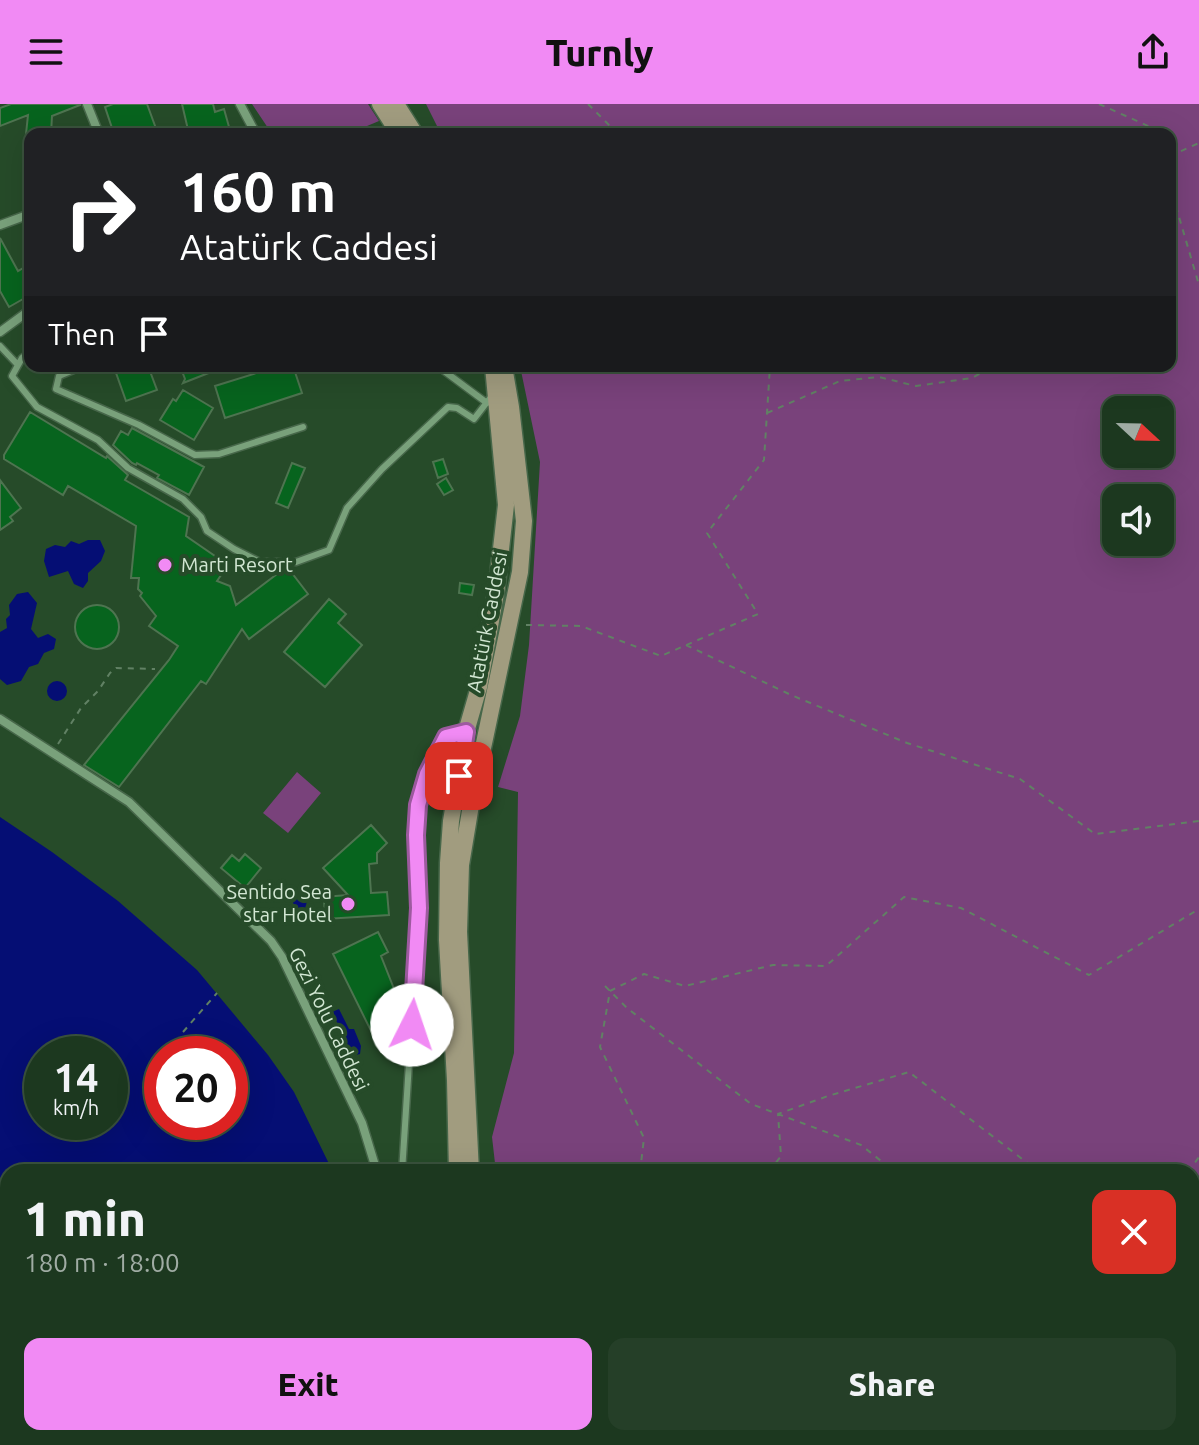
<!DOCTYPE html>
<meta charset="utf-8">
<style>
:root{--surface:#1c381f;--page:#253f28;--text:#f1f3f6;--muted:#a0aca4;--line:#3a523d;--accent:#f18af4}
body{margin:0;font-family:Ubuntu,sans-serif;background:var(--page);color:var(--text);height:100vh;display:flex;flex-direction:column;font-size:30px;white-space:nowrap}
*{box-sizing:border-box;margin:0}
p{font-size:26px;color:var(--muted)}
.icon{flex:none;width:44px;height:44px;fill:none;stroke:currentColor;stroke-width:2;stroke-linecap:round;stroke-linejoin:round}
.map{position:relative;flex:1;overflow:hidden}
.side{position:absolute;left:0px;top:1060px;width:1200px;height:282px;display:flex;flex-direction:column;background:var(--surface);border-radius:24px 24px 0 0;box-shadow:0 8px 32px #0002,0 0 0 2px var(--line)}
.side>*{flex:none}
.guide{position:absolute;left:24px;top:24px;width:1152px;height:244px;border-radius:16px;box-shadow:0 8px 32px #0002,0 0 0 2px var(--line);background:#202124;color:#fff;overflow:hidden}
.needle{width:52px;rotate:112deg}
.buttons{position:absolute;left:1102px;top:292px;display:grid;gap:16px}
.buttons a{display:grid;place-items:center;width:72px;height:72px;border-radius:16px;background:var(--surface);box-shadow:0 8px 32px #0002,0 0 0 2px var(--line);font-size:40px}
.speed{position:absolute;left:24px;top:932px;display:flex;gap:16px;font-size:40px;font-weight:700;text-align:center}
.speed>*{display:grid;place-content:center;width:104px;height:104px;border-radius:50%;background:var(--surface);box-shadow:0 8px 32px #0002,0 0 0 2px var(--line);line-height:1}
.speed small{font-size:20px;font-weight:400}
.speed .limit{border:12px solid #d22;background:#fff;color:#111}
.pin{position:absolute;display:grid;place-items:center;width:68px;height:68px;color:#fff;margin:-34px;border-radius:16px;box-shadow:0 4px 12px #0006}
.me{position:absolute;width:88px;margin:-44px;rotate:4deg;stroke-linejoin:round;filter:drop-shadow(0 0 6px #0008)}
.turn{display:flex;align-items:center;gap:28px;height:168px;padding:0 24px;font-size:36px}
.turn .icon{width:104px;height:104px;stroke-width:2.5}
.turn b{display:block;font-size:56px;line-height:68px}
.then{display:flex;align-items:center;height:76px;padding:0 24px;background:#0003;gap:16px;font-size:30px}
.round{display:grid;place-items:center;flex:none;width:84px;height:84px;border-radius:16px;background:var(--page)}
.head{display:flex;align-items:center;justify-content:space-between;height:136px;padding:0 24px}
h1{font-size:48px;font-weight:800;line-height:60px}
.button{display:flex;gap:16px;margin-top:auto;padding:16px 24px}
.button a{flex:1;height:92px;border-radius:16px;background:var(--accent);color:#111;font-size:32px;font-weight:800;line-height:92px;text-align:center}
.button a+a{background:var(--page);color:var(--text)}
header{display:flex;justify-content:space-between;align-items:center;height:104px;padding:0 24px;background:var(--accent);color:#111;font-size:36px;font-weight:800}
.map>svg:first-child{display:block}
</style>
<header><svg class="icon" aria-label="menu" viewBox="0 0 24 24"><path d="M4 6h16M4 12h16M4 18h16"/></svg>Turnly<svg class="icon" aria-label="share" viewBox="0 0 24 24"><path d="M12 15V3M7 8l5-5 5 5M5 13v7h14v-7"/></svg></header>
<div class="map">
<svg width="1199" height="1341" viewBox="0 0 1199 1341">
<rect width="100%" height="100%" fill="#264b29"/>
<!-- green -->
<path fill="#79427b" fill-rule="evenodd" d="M252,0H368L379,17L348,30H272Z
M426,0H1199V1341H499V1334H1192V1068H496L492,1033L514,949L518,688L498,683L520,612L529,541L540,358L520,262H1170V30H441ZM1116,306H1160V350H1116ZM1116,394H1160V438H1116Z
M297,668L321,689L288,729L263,709Z"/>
<!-- water -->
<path fill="#050e74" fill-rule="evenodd" d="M88,436H100L105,447L101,457L88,469V477L83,484L74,480L68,467L49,473L44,457L46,445L55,441L65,443L71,437L79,440Z
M28,488L37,499L31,525L38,534L48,530L56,535L54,545L44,549L38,560L29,563L21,577L7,581L0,575V528L7,524L6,515L10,511L9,501L17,490Z
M47 587a10 10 0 1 1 20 0a10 10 0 1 1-20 0Z
M0,713L52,748L118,797L197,866L268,951L294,988L333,1068H8V1334H232L231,1341H0ZM110,950V1018H42V950ZM230,950V1018H162V950Z
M308,783H313L316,790L307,797L305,805L307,813L303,818L297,813L293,798Z
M339,905L349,925H354L361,942L360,950L351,952L340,935L342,929L332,908Z"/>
<!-- building -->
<path fill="#07641e" stroke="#4e7450" stroke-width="2" d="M11,0H80V1L52,12L51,30H26L28,11L0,22V4Z
M113,0H147L158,30H143L142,26L130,30H114L105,3Z
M182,0H213L215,8L224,5L231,30H189Z
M0,134L18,167L30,160V191L9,203L0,187Z
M126,262H148L157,286L126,297L115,266Z
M180,262H224V263L183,279L185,275Z
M279,262H293L302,289L225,314L215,282Z
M183,286L213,304L194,336L160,316L173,295L176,297Z
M30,308L106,354L107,352L128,371L125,376L189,413L186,432L228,461L217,477L230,482L236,501L285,464H288L308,490L249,535L242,525L206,580L201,577L119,683L84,661L169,556L178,542L149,522L156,512L140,492L142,489L138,485L139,474H131L136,422L68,382L63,391L4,355V351Z
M132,324L204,363L189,391L157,374L159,371L137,359L136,361L132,359L113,341L121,327L128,331Z
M443,355L448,370L438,374L433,358Z
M292,359L305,364L288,404L276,399Z
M446,374L453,386L444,391L437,380Z
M0,376L21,404L10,413L13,417L0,426Z
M460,479L474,481L472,491L459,489Z
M329,495L346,510L338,519L362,541L325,583L284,548Z
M75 523a22 22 0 1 1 44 0a22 22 0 1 1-44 0Z
M371,721L387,739L377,749V759L369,760L371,789L387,788L389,811L325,815L324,793L348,791L323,764Z
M245,750L261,764L245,784L221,764L232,751L239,757Z
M378,828L388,848L381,852L406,915L401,921L405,929V933L380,945L333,850Z"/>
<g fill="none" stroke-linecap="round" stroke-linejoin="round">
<defs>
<path id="lane" d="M0,242L18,261
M30,248L22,254L12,272L37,303L98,336L128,364L183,395L201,413L207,427L234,445L260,458H296L329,446L347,404L382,365L448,303L457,304L474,315L491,293
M83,262L59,272L56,285L139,321L195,351L219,350L303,323
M445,262L444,267L487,299
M402,1068L419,804L416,731L418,701L427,670L446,633L465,629"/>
<path id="street" d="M87,0L99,30
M240,0L256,30
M0,121L30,110
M0,228L30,206
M0,615L129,698L271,837L282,853L362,1019L377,1068"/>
<path id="secondary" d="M380,0L399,30
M396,0L415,30
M457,1068L455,976L447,836L448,759L451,717L466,628L479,583L496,489L506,401L493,262
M471,1068L459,828L461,761L471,701L520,468L524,417L511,303L504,262
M428,1334V1341
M464,1334V1341
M448,1341L449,1334"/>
</defs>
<!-- lane casing -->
<use href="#lane" stroke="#47674a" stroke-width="9"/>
<!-- street casing -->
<use href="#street" stroke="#47674a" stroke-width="11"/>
<!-- secondary casing -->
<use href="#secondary" stroke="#47674a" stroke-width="19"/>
<!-- path -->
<path stroke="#618164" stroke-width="2" stroke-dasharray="6 6" stroke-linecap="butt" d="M588,0L618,30
M1099,0L1166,30
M1170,52L1199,39
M1170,67L1172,89L1199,181
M767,309L840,277L879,273L916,282L972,274L993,262
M526,521L581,522L661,552L758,510L707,429L764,356L770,262
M686,541L791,591L907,639L1020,675L1095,730L1199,717
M58,640L81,604L98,587L110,569L116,564L155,565
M605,882L627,904L751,1000L861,1041L895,1068
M183,928L217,889
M640,1068L644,1034L600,943L610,887L644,870L685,882L773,861L826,862L904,793L961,804L1089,871L1199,805
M769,1068L781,1052L778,1010L828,992L909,968L1030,1061L1052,1068
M1188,1068L1199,1053
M1192,1244L1199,1242
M1064,1334L1067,1341
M364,1341L365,1334
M568,1341V1334
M659,1341V1334"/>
<!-- lane -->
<use href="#lane" stroke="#79a17b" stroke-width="6"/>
<!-- street -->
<use href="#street" stroke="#79a17b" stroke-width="8"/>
<!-- secondary -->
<use href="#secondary" stroke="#a19c7f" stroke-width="16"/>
</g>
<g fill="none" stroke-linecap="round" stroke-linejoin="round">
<defs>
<path id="route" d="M412,921L419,804L416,731L418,701L427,670L446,633L466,628L459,672"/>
</defs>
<!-- route casing -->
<use href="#route" stroke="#9d5a9f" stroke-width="20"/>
<!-- route -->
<use href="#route" stroke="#f18af4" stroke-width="14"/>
</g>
<!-- markers -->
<g fill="#f18af4" stroke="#264b29" stroke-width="3">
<circle cx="165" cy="461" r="8"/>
<circle cx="348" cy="800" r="8"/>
</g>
<g text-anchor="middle" stroke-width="8" stroke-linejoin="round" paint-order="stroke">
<!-- poi labels -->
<g font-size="20" fill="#d2e7d3" stroke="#264b29" text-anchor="start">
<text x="181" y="468">Marti Resort</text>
<text x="332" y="795" text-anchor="end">Sentido Sea<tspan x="332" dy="23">star Hotel</tspan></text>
</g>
<!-- street labels -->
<g font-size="20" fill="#d2e7d3" stroke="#264b29">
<text transform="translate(487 518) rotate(-79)" y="7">Atatürk Caddesi</text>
<text transform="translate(329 915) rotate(64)" y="7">Gezi Yolu Caddesi</text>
</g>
</g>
</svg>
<div class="buttons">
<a><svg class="needle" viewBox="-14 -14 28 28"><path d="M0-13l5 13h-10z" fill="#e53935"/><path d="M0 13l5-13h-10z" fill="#a0aca4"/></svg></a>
<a><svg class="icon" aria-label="sound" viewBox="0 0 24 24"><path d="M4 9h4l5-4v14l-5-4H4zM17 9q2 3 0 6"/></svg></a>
</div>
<div class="speed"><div>14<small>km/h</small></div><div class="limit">20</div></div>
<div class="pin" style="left:459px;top:672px;background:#d93025"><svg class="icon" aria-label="arrive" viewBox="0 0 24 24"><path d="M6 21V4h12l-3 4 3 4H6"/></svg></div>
<svg class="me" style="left:412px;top:921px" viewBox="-20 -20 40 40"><circle r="19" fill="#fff"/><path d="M0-13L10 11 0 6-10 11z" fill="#f18af4"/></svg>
<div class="guide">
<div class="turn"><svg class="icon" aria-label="right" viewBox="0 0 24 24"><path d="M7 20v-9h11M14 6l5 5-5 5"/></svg><div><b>160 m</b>Atatürk Caddesi</div></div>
<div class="then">Then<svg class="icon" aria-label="arrive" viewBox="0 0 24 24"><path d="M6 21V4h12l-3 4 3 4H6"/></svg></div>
</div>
<section class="side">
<div class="head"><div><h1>1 min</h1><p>180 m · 18:00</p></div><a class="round" style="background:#d93025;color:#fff"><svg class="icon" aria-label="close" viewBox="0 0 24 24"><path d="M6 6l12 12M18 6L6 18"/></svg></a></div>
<div class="button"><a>Exit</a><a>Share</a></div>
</section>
</div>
